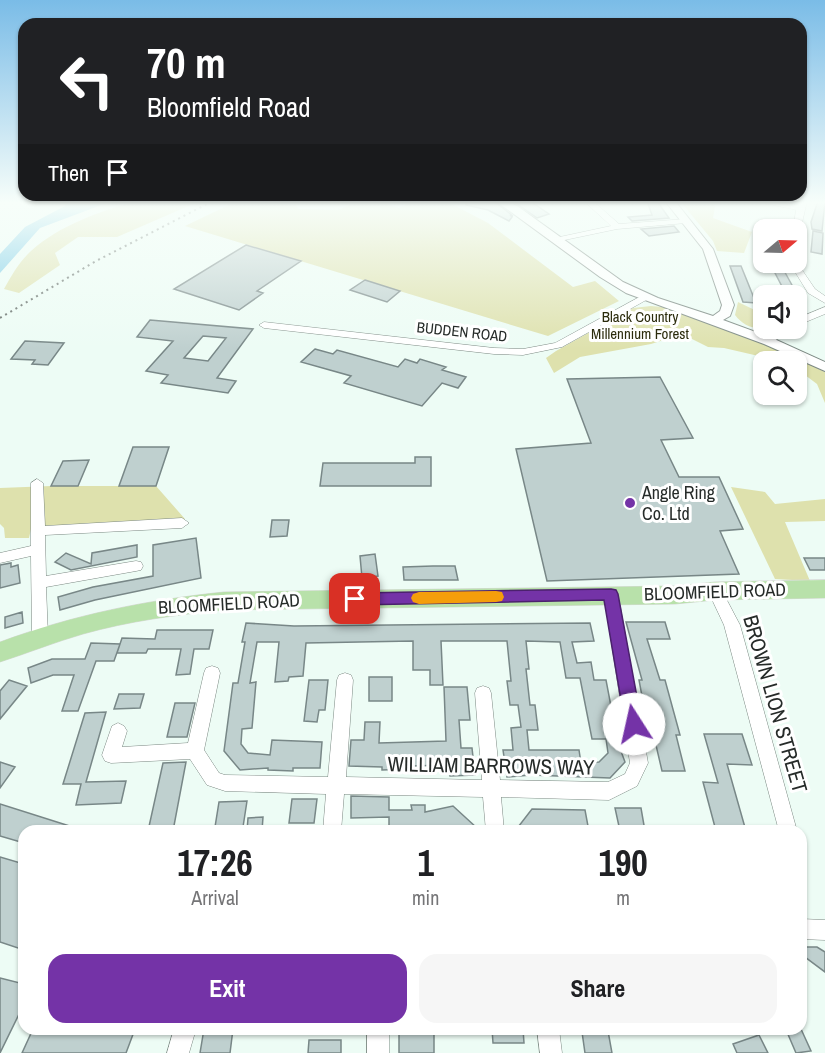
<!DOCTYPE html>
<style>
:root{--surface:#fff;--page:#f6f6f6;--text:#202124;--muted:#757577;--accent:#7433a7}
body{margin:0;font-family:"Archivo Narrow",sans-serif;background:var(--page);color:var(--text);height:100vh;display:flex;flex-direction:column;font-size:22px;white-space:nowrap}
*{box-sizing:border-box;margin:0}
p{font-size:20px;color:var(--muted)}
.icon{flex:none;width:33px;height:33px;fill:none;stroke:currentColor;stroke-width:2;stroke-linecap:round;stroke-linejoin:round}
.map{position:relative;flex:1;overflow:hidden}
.details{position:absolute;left:18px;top:825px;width:789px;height:210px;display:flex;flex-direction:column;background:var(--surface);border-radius:18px;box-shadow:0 2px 4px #0004}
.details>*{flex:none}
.hud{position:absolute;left:18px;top:18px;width:789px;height:183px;border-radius:18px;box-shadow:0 2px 4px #0004;background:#202124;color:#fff;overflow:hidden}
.needle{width:39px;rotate:71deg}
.controls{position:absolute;left:753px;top:219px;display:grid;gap:12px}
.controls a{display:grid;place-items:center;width:54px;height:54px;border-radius:12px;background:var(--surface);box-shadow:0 2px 4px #0004;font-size:30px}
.pin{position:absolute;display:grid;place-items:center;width:51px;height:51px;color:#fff;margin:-26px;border-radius:12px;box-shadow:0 3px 9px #0006}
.me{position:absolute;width:66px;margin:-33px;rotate:350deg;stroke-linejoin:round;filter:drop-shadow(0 0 4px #0008)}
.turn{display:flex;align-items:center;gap:21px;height:126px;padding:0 30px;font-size:27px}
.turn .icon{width:78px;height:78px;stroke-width:2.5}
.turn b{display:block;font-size:42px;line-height:51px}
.then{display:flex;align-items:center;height:57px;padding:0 30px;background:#0003;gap:12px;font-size:22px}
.eta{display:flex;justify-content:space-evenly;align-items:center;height:102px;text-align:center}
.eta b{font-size:36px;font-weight:700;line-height:42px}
.action{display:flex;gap:12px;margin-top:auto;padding:12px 30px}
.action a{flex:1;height:69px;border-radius:18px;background:var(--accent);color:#fff;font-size:24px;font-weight:700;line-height:69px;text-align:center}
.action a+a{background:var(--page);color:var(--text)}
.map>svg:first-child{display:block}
</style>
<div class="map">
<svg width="825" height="1053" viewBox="0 0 825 1053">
<rect width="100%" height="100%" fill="#edfcf5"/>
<!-- green -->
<path fill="#dee1ad" d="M135,201H200L117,237H78L55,253L60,265L19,293L4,289C12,275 19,262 31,251C60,225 99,212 135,201Z
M237,201H276L286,205L296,204L298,209L338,210L359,201H379L399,208L415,201H446L488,223L573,287L595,281L619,301L548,336L185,226Z
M680,201H716L713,218L752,232L744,253L717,251L713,241Z
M738,302L763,314V328C751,329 742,324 735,315Z
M651,306L662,307L770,345L825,372V403L817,384L797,369L796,362L780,361L724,348L708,347L682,334L651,344L580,357L554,373L546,358L556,351L633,308Z
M51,486H156L185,519L31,529L29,538H5L4,528L0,524V488Z
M731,487L765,492L775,504L825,499V521L785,522L810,581L775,579Z"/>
<!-- water -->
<path fill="#75c9e5" d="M67,201H112L40,228L0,273V254L25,227L65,206Z"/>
<!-- building -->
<path fill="#bfd0cf" stroke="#788787" stroke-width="1.5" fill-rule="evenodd" d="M467,201H494L513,216L510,215L512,217L509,221L488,210L466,205Z
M513,201H530L549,214L537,218Z
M647,201H657L669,218L632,221L628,217L652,215Z
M818,201H825L822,231L812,229L811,222Z
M674,226L679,232L649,236L641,229Z
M813,231L823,233L822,254L811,252Z
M246,245L301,261L257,291L263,293L239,310L174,289Z
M730,266H741L756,303L743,302Z
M782,267L798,296H787L774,271Z
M365,280L400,291L387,302L350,290Z
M150,320L253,329L217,378L236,381L228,393L161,383L168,375L146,371L173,341L137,337ZM203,336L226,338L208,361L184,358Z
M25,341L64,343L48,365L32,364L35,360L11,359Z
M315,349L333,354L337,350L398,367L405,359L417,363L420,359L446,367L442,370L466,377L458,388L442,383L422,406L344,383L351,376L301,362Z
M660,377L693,438L661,440L679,477H719L743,529L720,531L739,574L547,581L516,449L591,443L567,379Z
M133,447H169L156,486H119Z
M415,457H431V486H320L323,463H415Z
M89,460L78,486H51L63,461Z
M272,520H289L287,536L270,537Z
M196,538L201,578L95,600L60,610L58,597L93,587L153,576V545Z
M137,545V557L71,570L55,562L66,553L91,564L92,553Z
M375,554L378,576L362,578L360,556Z
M804,558H825V570H810Z
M11,563V567L18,565L20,583L0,588V565Z
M433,566H455L458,580H404L403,567Z
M22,612L23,623L5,628V617Z
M626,622H665L670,639H647L660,680H665L680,735H676L685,771H662L652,728H650L644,707L639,680H642Z
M246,623L294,626L590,623L594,641L572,642L577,663L591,662L594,680H606L618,743L625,762L610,778L531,775L507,777L503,750H513L511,728L521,727L518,705H510L507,681H511L507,641H441L443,685H430V670H413V641L306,643L303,676L289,677L288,681L275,682L279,642H257L250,683L256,682L252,728L242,729L241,744L248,753L270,755L272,740L322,742L320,768H293V771L268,770V768L240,770L224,751L233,683H238L245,642H242ZM526,641L560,642L566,678H580L592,739H606L608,753L599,762L581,763L579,750H529L527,730H538L535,705H530L526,669H529Z
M157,630H213L209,649H194L190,674L176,675L181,649H148L146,653H117L122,638L155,639Z
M91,643L120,644L114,661H96L78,711H62L74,675H53L31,683L28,668L52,659H85Z
M369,677H392V701H369Z
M9,680L27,686L0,719V691Z
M309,680H328L325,710H319L317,722L304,721Z
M444,687H467L470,720H459L461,748H472L475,775L450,776L449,765L410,766V769L382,770V767L349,766L351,740H364L365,722H380L379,743L446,741Z
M119,694H144L140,708L114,709Z
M175,703H195L187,737H167Z
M106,712L86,782L126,781L121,803L76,805L81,784H63L85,713Z
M704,734H742L752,765L727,764L746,831H716L703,782L718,783Z
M0,762L15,767L0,788Z
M186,762L173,831H148L163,763Z
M351,796L389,797V810H412L411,805H425V812L453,806L477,828L389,831V817L351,818Z
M292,799H317L314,823H289Z
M247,801L243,827H215L219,802Z
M0,804L79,829L78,831H24V843L0,836Z
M615,808H641L645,831H620Z
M532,809L585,810L588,826L580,827L581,831H515Z
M263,817L262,831H247L248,818Z
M0,857L24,864V950L0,942Z
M801,947H817L825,952V972L801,954Z
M0,978L24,984V1004L0,1053Z
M33,1029H135L126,1053H22Z
M204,1029H233L230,1053H200Z
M399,1029H434V1053H399Z
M492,1029H523L524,1043H493Z
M801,1029L811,1051L796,1053L787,1032Z
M608,1031L612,1053H585L582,1032Z
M759,1035L768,1053H737L733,1044Z
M309,1040H341V1053H308Z"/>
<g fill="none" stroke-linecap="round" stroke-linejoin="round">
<defs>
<path id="minor" d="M584,201H593L619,224L686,219L690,221L686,223L617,229L555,242V238L611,226Z
M755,201H774L798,205L801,201H807L799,236H796V230H793L796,210Z
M796,261L815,289L825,296V303L808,293L789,262H796Z
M645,294L648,295V299L562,347L523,355L494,354L264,328L259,325L264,322L494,348L523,349L555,343Z
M825,307V314L796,326V319Z
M779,328H791L772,343H764V339Z
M37,479L43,483L45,526L182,518L189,523L182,528L45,535L46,576L136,561L141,562L143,566L141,570L136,571L46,587L48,636L45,640L40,642L35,640L32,636L31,556L0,563V553L31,546V483Z
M715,585L720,587L740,625L797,831H779L724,625L708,591L710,587Z
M611,588L616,590L618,594L648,763L637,786L609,800L501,797L504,831H486L483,797L344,794L341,831H323L326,794L225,791L207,785L190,759L111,763L105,761L102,755L112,726L118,723L124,726L127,731L122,747L188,743L204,673L206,668L212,666L218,668L220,673L204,750L219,773L225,775L328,777L337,680L339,675L345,673L351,675L353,680L346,777L482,780L475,693L477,688L483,686L489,688L491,693L500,780L608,782L625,774L630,763L604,594L606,590Z
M801,919L825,920V940L801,939Z
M174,1029H196L189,1053H167Z
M367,1029H389V1053H367Z
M537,1029H559L562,1053H540Z"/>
<path id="tertiary" d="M496,201H508L520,208L623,282L658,298L713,316L720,311L722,305L703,249L665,201H675L713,249L734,305L730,316L723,320L772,338L825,362V371L764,344L626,293L600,277Z"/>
<path id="primary" d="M825,580V598L715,600L675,604L224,610C176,615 129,621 83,634C55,642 28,653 0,662V642C73,615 147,600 224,592L675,586L715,582Z"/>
</defs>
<!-- minor casing -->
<use href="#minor" stroke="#7c8983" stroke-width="1"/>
<!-- tertiary casing -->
<use href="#tertiary" stroke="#7c8983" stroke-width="2"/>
<!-- primary casing -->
<use href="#primary" stroke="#d8d9d8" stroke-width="1"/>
<!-- minor -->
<use href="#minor" fill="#fff" fill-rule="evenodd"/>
<!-- tertiary -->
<use href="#tertiary" fill="#fff" fill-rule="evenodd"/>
<!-- primary -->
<use href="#primary" fill="#b8e1aa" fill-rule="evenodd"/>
<!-- rail -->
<path stroke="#626a66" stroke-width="2" stroke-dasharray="2 4" stroke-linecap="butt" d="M0,318L96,261L213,201"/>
</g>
<!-- sky -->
<linearGradient id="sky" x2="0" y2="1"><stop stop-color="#7abce7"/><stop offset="0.58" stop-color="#f7fefa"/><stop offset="1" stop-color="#f7fefa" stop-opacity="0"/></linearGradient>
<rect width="825" height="349" fill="url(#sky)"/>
<!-- route -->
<path fill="#7433a7" stroke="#4b216d" stroke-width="1.5" d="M611,589L616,590L618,594L642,724L640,730L634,732L628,730L625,724L604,600L355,605L350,603L347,599L350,595L355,593Z"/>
<!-- slow -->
<path fill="#f59e0b" d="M496,591L502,592L504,597L502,601L496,602L419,604L413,602L411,598L413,594L419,592Z"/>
<!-- markers -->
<circle fill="#7433a7" stroke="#fff" stroke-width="2" cx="630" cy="503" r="6"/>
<g text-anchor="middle" stroke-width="6" stroke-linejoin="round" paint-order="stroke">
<!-- far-park labels -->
<g font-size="15" fill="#2b2b0c" stroke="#fff">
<text x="640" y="322">Black Country<tspan x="640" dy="17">Millennium Forest</tspan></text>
</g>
<!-- far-street labels -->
<g font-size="15" fill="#262b29" stroke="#fff">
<text transform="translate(462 332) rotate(6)" y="5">BUDDEN ROAD</text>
</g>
<!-- poi labels -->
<g font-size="18" fill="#262b29" stroke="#fff" text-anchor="start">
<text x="642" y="499">Angle Ring<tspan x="642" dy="21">Co. Ltd</tspan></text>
</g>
<!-- street labels -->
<g font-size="18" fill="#262b29" stroke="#fff">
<text transform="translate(715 592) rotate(-2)" y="6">BLOOMFIELD ROAD</text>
<text transform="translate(229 604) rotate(-3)" y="6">BLOOMFIELD ROAD</text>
</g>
<!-- near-street labels -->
<g font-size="21" fill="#262b29" stroke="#fff">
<text transform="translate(775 704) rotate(74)" y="7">BROWN LION STREET</text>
<text transform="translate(491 766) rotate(1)" y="7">WILLIAM BARROWS WAY</text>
</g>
</g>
</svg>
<div class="controls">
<a><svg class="needle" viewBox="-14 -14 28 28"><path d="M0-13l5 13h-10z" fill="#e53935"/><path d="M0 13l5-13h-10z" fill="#757577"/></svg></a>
<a><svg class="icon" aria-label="sound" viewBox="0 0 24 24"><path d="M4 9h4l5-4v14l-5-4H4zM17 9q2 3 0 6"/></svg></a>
<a><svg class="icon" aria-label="search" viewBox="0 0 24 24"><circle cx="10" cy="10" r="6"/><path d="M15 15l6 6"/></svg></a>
</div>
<div class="pin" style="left:355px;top:599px;background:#d93025"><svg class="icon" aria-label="arrive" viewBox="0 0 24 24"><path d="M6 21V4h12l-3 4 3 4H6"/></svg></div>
<svg class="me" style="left:634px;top:724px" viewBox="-20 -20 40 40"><circle r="19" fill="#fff"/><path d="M0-13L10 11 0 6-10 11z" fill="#7433a7"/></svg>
<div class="hud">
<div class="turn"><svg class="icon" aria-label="left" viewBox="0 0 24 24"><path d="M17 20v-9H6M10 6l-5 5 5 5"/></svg><div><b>70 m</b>Bloomfield Road</div></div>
<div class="then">Then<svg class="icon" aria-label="arrive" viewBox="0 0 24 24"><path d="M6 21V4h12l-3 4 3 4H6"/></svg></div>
</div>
<section class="details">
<div class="eta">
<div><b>17:26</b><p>Arrival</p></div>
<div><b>1</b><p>min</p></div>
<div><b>190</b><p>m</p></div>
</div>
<div class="action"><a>Exit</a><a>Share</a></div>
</section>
</div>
